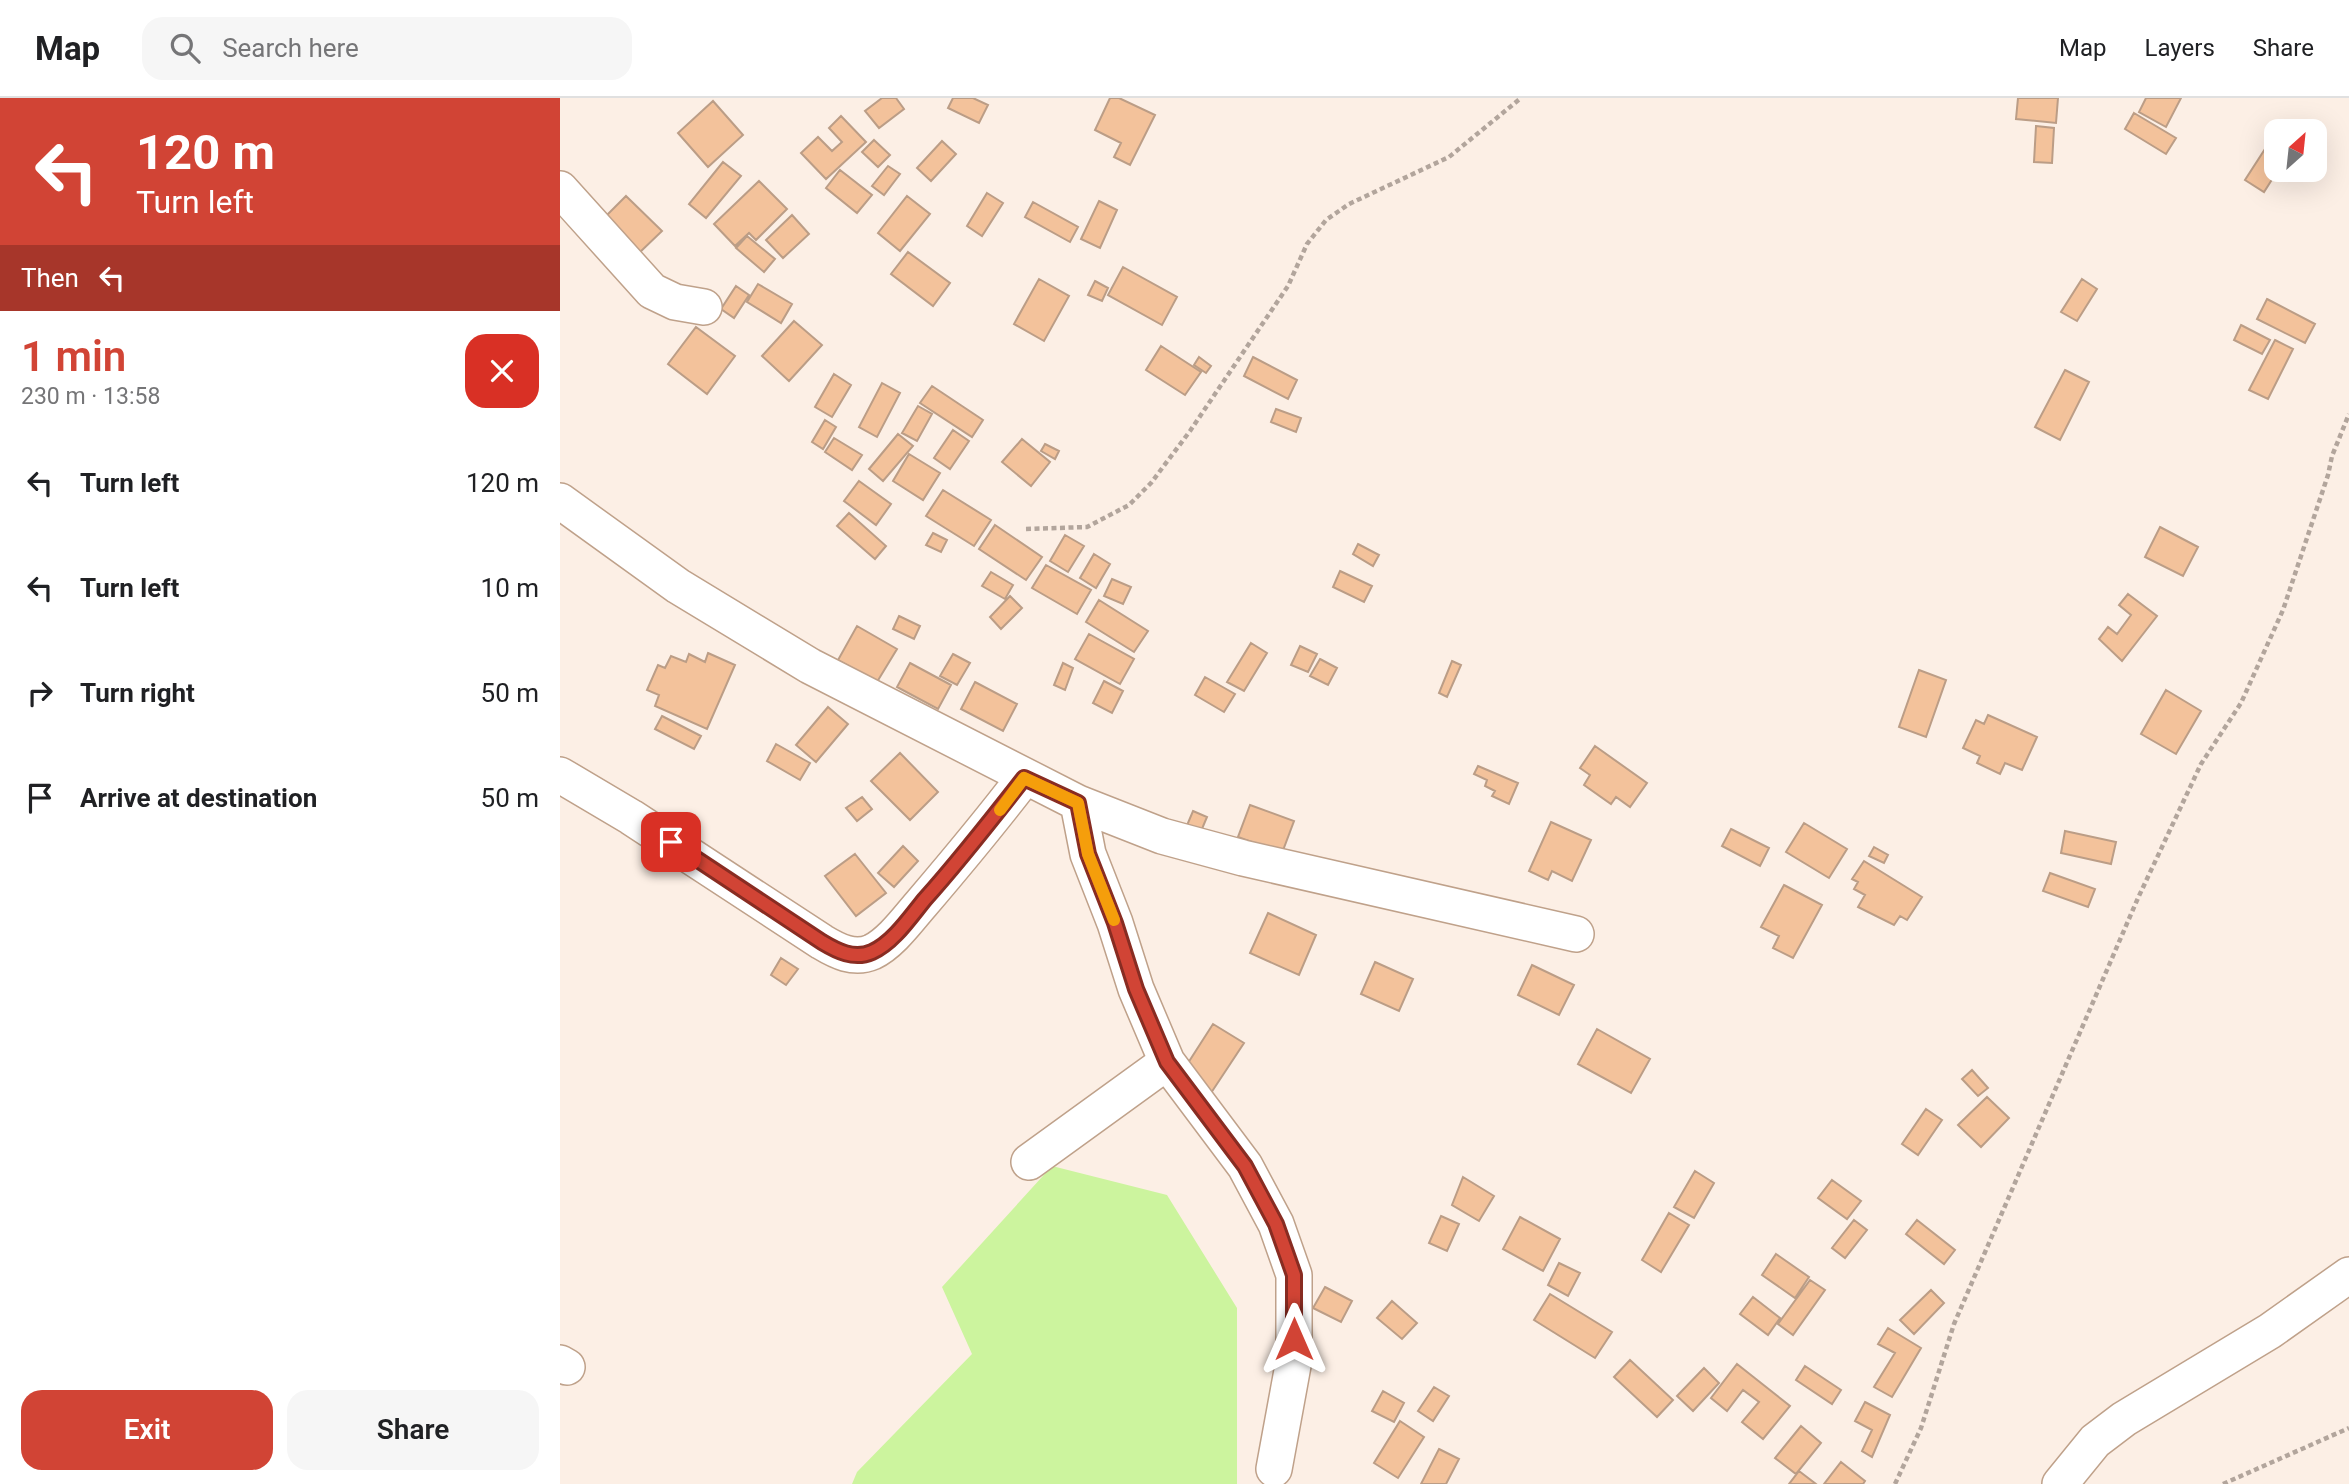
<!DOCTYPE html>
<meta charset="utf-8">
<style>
:root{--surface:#fff;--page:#f6f6f6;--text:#202124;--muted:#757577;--line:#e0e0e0;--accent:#d14435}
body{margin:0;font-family:Roboto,sans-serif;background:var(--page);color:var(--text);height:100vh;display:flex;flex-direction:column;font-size:26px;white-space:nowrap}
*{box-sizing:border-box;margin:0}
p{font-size:23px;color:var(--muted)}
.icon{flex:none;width:38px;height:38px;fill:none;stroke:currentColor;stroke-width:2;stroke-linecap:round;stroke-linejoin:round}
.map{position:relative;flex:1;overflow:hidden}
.details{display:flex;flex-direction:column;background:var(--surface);width:560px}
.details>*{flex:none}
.top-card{background:#d14435;color:#fff;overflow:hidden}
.needle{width:46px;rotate:27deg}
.buttons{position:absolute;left:1704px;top:21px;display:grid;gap:14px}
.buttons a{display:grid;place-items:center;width:63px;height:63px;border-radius:14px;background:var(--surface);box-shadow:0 7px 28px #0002;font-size:35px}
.pin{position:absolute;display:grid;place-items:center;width:60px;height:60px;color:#fff;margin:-30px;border-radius:14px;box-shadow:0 4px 10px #0006}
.me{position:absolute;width:77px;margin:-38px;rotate:0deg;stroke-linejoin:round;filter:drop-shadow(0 0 5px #0008)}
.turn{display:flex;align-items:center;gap:24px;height:147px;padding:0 21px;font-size:32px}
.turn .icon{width:91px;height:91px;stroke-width:2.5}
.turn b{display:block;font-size:49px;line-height:60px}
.then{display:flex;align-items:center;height:66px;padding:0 21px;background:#0003;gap:14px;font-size:26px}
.round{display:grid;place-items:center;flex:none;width:74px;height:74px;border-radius:21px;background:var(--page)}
.overview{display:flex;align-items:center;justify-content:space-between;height:119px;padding:0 21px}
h1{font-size:42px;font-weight:600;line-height:52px;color:var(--accent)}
.button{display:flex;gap:14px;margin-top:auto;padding:14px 21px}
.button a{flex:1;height:80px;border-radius:21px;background:var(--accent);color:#fff;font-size:28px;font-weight:600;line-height:80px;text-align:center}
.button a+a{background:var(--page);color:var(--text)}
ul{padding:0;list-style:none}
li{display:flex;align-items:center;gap:21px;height:105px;padding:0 21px}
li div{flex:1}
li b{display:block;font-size:26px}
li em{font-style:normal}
header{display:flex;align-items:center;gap:42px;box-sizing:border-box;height:98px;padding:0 35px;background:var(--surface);border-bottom:2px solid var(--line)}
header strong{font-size:33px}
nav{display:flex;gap:38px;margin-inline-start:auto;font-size:24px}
.search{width:490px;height:63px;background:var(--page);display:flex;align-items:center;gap:18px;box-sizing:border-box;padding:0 24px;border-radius:21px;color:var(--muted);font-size:26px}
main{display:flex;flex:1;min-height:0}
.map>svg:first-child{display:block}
</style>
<header>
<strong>Map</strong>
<div class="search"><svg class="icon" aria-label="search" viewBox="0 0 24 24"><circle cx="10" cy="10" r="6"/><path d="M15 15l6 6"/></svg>Search here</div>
<nav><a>Map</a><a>Layers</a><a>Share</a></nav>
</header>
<main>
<section class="details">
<div class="top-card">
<div class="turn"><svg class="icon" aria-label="left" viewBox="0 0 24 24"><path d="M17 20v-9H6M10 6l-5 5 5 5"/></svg><div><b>120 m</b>Turn left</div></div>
<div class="then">Then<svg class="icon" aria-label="left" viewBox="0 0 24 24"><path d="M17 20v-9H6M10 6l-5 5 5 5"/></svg></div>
</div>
<div class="overview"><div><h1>1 min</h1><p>230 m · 13:58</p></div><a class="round" style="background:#d93025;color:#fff"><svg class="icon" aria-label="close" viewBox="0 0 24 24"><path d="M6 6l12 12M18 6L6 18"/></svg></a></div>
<ul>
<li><svg class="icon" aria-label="left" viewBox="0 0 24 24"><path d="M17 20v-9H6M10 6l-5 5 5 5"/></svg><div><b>Turn left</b></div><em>120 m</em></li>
<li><svg class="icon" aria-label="left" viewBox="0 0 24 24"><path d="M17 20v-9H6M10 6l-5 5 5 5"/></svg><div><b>Turn left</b></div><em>10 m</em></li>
<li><svg class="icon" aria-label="right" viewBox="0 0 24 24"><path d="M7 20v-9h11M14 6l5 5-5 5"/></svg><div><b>Turn right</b></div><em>50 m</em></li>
<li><svg class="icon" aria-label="arrive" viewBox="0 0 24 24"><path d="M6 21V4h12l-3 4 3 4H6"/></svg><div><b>Arrive at destination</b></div><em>50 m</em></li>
</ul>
<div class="button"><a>Exit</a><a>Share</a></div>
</section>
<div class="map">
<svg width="1789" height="1386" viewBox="0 0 1789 1386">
<rect width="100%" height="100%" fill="#fcefe5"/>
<!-- green -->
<path fill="#ccf49e" d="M492,1068L607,1097L677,1210V1386H292L297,1374L412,1256L382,1189Z"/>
<!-- building -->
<path fill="#f3c29b" stroke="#bb9d86" stroke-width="2" d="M322,0H336L344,11L319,30L305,13Z
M393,0H413L428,7L419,25L388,10Z
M550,0H559L595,17L570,67L554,59L561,45L535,32Z
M1458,0H1498L1496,25L1456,21Z
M1586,0H1621L1606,29L1579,14Z
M153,3L183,37L148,69L118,35Z
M1574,15L1616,40L1606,56L1565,31Z
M281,18L306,44L266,81L241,55L258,39L272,53L282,44L269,30Z
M1476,28L1494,30L1492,65L1474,64Z
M1716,34L1718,72L1704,94L1685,82Z
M314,42L330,57L318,69L302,54Z
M382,43L396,56L371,83L357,70Z
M163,64L181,78L146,120L129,106Z
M328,68L340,76L324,97L312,88Z
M280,72L312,97L297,115L266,90Z
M199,83L227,111L196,142L189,135L175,148L154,126Z
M427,95L443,105L422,138L407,128Z
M66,98L102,133L77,157L42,122Z
M347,98L370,116L340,153L318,135Z
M539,103L557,112L540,150L521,141Z
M473,104L518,129L510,144L465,119Z
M232,117L249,136L223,160L206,142Z
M187,138L215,161L204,174L176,150Z
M348,154L390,185L373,208L331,176Z
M563,169L617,199L602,227L548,197Z
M479,181L509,198L484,243L454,226Z
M1522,181L1537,191L1517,223L1501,214Z
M535,183L548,190L542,203L528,197Z
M198,186L232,206L221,225L187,204Z
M176,188L189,197L174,220L161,211Z
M1707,201L1755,226L1745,245L1697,221Z
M234,223L262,247L229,283L202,258Z
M1681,227L1710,242L1702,256L1674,242Z
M136,229L175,258L147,296L108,266Z
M1715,242L1733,251L1708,301L1689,292Z
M601,248L641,274L625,297L586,272Z
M639,259L651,268L646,275L634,267Z
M693,259L737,282L728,301L684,278Z
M1505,272L1529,284L1500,342L1475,329Z
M274,276L291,287L272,319L255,309Z
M322,285L340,295L317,339L299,329Z
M372,288L423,322L412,339L360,305Z
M358,308L372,316L357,343L342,335Z
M716,311L741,320L736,334L711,324Z
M265,322L276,329L263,351L252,344Z
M393,332L409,343L390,371L374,360Z
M338,336L353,348L323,383L309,371Z
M274,340L302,357L292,372L265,354Z
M462,341L490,364L471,388L442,364Z
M485,346L499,353L495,361L481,353Z
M349,356L380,375L363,402L333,383Z
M299,383L331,406L316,427L284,403Z
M383,392L431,422L414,448L366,418Z
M289,415L326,448L315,461L277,428Z
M435,427L482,459L466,482L419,451Z
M1600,429L1638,449L1623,478L1585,459Z
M373,435L387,442L381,454L366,447Z
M505,437L524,448L508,474L490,463Z
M798,446L819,457L813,468L793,456Z
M534,456L550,466L536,490L520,480Z
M486,467L531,492L517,516L472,490Z
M780,473L812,488L804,504L773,489Z
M431,474L453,487L445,501L422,488Z
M552,481L571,489L563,506L544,498Z
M1568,496L1597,518L1562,563L1539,541L1548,529L1557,536L1571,517L1559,507Z
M450,498L462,510L441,531L430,519Z
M539,502L588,533L574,554L526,524Z
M339,518L360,528L354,541L333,531Z
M297,528L337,551L317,584L278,562Z
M529,536L574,561L560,586L515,561Z
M691,545L707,555L684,593L667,584Z
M740,548L757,556L748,574L731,567Z
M148,555L175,567L147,631L95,608L99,597L87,592L98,567L105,570L111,558L126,564L129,556L145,564Z
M393,556L410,565L397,587L380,578Z
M760,561L777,570L768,587L750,578Z
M892,563L901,567L887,599L879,595Z
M350,565L391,587L378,611L337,589Z
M503,565L513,570L505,592L494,587Z
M1359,572L1386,582L1366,639L1339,629Z
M645,579L675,596L664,614L635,597Z
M544,583L563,593L552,615L533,605Z
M415,584L457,606L443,633L401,611Z
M1606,592L1641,613L1616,656L1581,636Z
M268,609L288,626L256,664L236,647Z
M1428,617L1477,639L1462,672L1445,665L1440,676L1417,665L1420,658L1403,650L1416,622L1424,626Z
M102,618L141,638L134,651L95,631Z
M216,646L250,665L240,682L207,663Z
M1035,648L1087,685L1070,709L1056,699L1051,706L1024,687L1030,677L1020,670Z
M340,655L378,694L350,722L311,683Z
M918,668L958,685L949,706L932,698L935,693L925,688L927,682L914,676Z
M302,699L312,711L297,723L286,710Z
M690,707L734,723L722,755L678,739Z
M633,713L647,719L639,738L625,732Z
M991,724L1031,742L1012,783L992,773L988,782L969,773Z
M1244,725L1287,751L1269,780L1226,754Z
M1171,731L1209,750L1200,768L1162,748Z
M1505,733L1556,744L1551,766L1501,755Z
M343,748L358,763L334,789L318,775Z
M1314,749L1328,757L1324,765L1309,758Z
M295,756L326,795L296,818L265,778Z
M1304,763L1362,799L1347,822L1340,818L1334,827L1298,809L1305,797L1294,791L1298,784L1292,781Z
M1490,775L1535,791L1528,809L1483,793Z
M1224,787L1262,807L1233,860L1213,850L1219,838L1201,829Z
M708,815L756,837L739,877L690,855Z
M221,860L238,871L226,887L211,877Z
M815,864L853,881L839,913L801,896Z
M972,867L1014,887L999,917L958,897Z
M653,926L684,945L651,995L621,976Z
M1037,931L1090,961L1071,995L1018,966Z
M1412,972L1428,990L1418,998L1402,981Z
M1427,999L1449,1020L1421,1049L1398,1027Z
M1366,1011L1382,1022L1358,1057L1342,1046Z
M1135,1073L1154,1085L1134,1120L1114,1109Z
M903,1079L934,1098L919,1123L892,1107Z
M1272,1082L1301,1103L1287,1121L1258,1100Z
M1109,1115L1129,1127L1101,1174L1082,1162Z
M881,1118L899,1126L887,1153L869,1145Z
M960,1119L1000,1141L983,1173L943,1151Z
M1294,1122L1307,1132L1285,1160L1272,1150Z
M1357,1122L1395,1152L1384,1166L1346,1136Z
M1216,1156L1249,1179L1235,1200L1202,1177Z
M999,1165L1020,1175L1008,1198L988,1187Z
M1250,1182L1265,1192L1233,1237L1218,1226Z
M765,1189L792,1203L781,1224L753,1210Z
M1371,1192L1384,1205L1354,1236L1340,1222Z
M990,1196L1052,1234L1035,1260L974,1222Z
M1193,1199L1220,1220L1208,1237L1180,1216Z
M832,1203L857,1225L842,1241L817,1220Z
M1328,1230L1361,1250L1332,1299L1314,1289L1335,1255L1318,1246Z
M1070,1262L1113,1302L1097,1319L1054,1279Z
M1177,1266L1230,1308L1203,1341L1182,1324L1199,1304L1183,1292L1167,1313L1151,1300Z
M1245,1268L1281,1292L1272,1306L1236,1282Z
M1144,1270L1159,1285L1133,1313L1117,1298Z
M874,1289L889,1298L873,1323L858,1313Z
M823,1293L844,1305L834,1324L812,1313Z
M1305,1304L1330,1317L1312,1359L1302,1353L1312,1332L1295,1323Z
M840,1323L864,1339L838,1380L814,1365Z
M1241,1328L1261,1345L1236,1376L1215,1360Z
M879,1351L899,1361L886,1386H861Z
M1281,1364L1305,1383L1303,1386H1264Z
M1239,1373L1256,1386H1229Z"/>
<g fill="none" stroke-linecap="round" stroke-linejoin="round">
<defs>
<path id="minor" d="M0,91L92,193L115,204L144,209
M0,403L118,488L250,568L518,705L602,738L683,760L1016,836
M0,677L71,719L262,844C277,853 294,862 312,854C331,845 348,821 362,805C397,764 431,723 464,680
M518,705L528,756L555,825L576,891L607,964L685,1068L716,1126L734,1177V1262L714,1371
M469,1064L607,964
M0,1265L7,1269
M1500,1386L1535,1343L1564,1321L1710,1233L1789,1177"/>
</defs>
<!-- minor casing -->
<use href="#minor" stroke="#bfa18a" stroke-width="38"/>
<!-- path -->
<path stroke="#b2a59c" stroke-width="4.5" stroke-dasharray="5 3.5" stroke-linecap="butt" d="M466,431L527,429L569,407L591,385L630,333L728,188L747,146L766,122L789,106L889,59L961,0
M1335,1386L1361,1330L1394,1226L1578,800L1641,666L1681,605L1723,512L1768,377L1772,358L1789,316
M1663,1386L1789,1330"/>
<!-- minor -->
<use href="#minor" stroke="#fff" stroke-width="35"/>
</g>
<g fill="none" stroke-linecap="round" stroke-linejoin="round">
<defs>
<path id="route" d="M111,744L262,844C277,853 294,862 312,854C333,845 351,818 365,801C400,762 432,721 464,680L518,705L528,756L555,825L576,891L607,964L685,1068L716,1126L734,1177V1241"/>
</defs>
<!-- route casing -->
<use href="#route" stroke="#882c22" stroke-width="18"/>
<!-- route -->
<use href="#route" stroke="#d14435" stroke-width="12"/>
<!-- slow -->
<path stroke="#f59e0b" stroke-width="12" d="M440,712L464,680L518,705L528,756L554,822"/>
</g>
</svg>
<div class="buttons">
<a><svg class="needle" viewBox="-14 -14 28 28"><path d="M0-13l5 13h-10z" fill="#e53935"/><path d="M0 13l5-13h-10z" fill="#757577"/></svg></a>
</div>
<div class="pin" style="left:111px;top:744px;background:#d93025"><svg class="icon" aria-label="arrive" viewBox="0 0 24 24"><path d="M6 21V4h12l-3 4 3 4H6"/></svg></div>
<svg class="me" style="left:734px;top:1241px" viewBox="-20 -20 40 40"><path d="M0-17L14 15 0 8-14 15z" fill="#d14435" stroke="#fff" stroke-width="4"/></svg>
</div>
</main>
